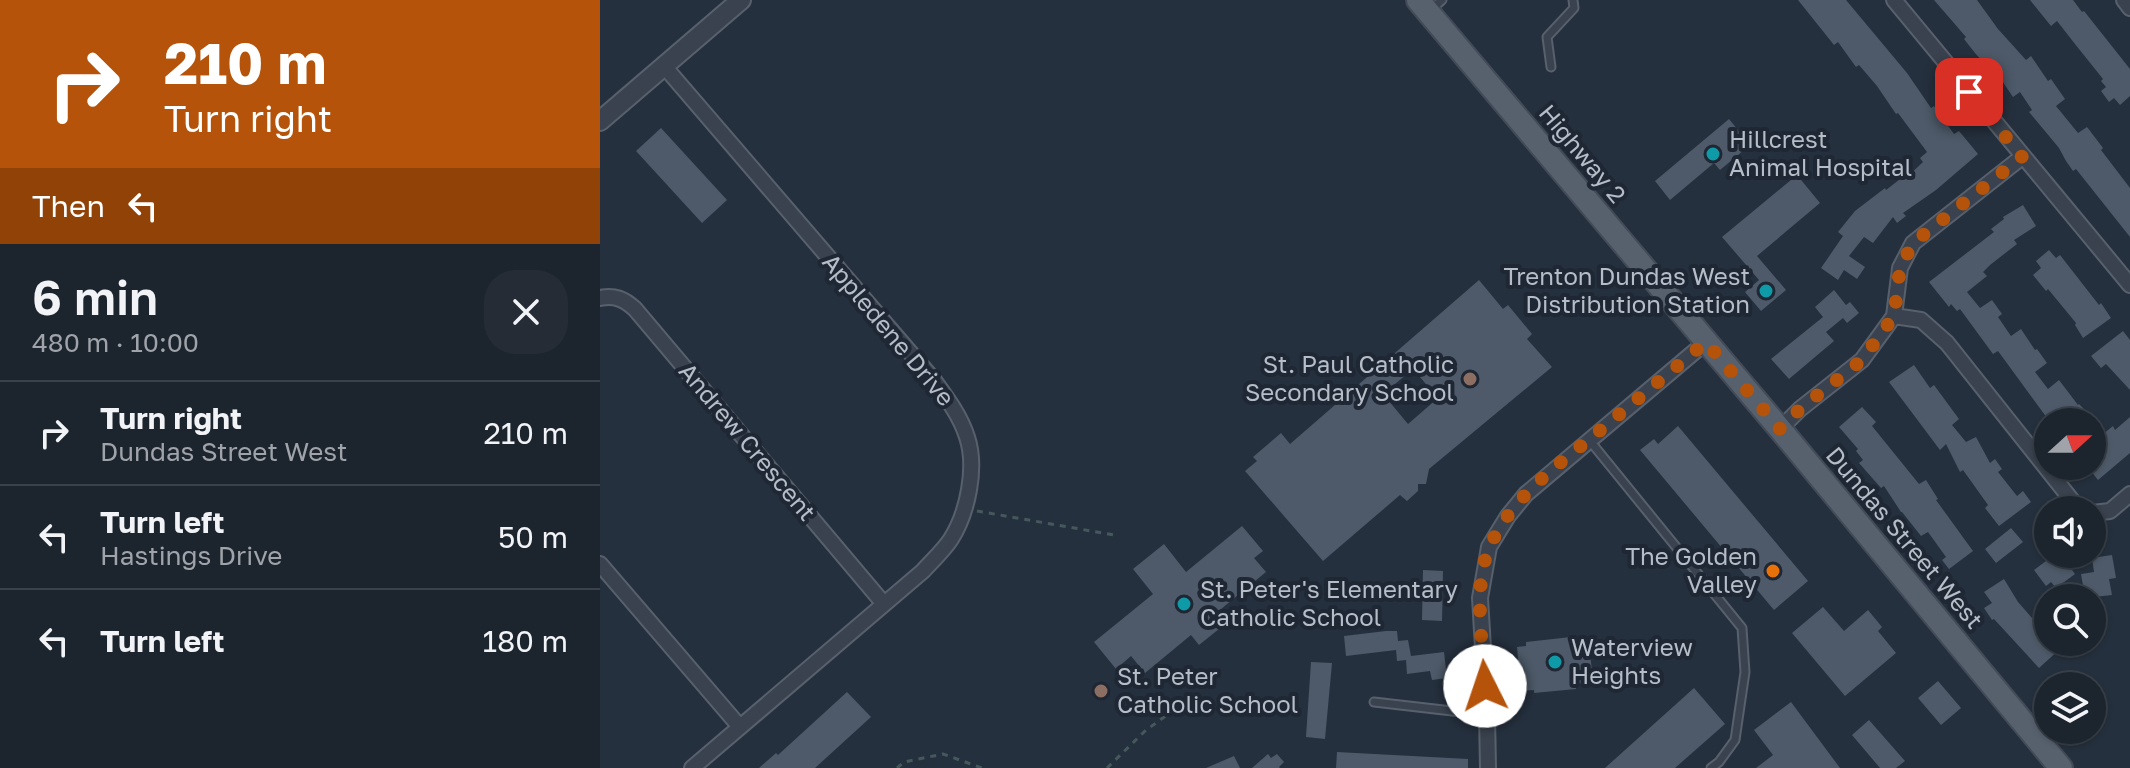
<!DOCTYPE html>
<meta charset="utf-8">
<style>
:root{--surface:#1c242e;--page:#252c36;--text:#f1f3f6;--muted:#a0a4aa;--line:#3a414a}
body{margin:0;font-family:"Golos Text",sans-serif;background:var(--page);color:var(--text);height:100vh;display:flex;flex-direction:column;font-size:30px;white-space:nowrap}
*{box-sizing:border-box;margin:0}
p{font-size:26px;color:var(--muted)}
.icon{flex:none;width:44px;height:44px;fill:none;stroke:currentColor;stroke-width:2;stroke-linecap:round;stroke-linejoin:round}
.map{position:relative;flex:1;overflow:hidden}
.panel{display:flex;flex-direction:column;background:var(--surface);width:600px}
.panel>*{flex:none}
.guide{background:#b45309;color:#fff;overflow:hidden}
.needle{width:52px;rotate:69deg}
.buttons{position:absolute;left:1434px;top:408px;display:grid;gap:16px}
.buttons a{display:grid;place-items:center;width:72px;height:72px;border-radius:50%;background:var(--surface);box-shadow:0 2px 6px #0004,0 0 0 2px var(--line);font-size:40px}
.pin{position:absolute;display:grid;place-items:center;width:68px;height:68px;color:#fff;margin:-34px;border-radius:16px;box-shadow:0 4px 12px #0006}
.me{position:absolute;width:88px;margin:-44px;rotate:356deg;stroke-linejoin:round;filter:drop-shadow(0 0 6px #0008)}
.turn{display:flex;align-items:center;gap:28px;height:168px;padding:0 32px;font-size:36px}
.turn .icon{width:104px;height:104px;stroke-width:2.5}
.turn b{display:block;font-size:56px;line-height:68px}
.then{display:flex;align-items:center;height:76px;padding:0 32px;background:#0003;gap:16px;font-size:30px}
.round{display:grid;place-items:center;flex:none;width:84px;height:84px;border-radius:32px;background:var(--page)}
.overview{display:flex;align-items:center;justify-content:space-between;height:136px;padding:0 32px}
h1{font-size:48px;font-weight:600;line-height:60px}
ul{padding:0;list-style:none}
li{display:flex;align-items:center;gap:24px;height:104px;padding:0 32px;border-top:2px solid var(--line)}
li div{flex:1}
li b{display:block;font-size:30px}
li em{font-style:normal}
main{display:flex;flex:1;min-height:0}
.map>svg:first-child{display:block}
</style>
<main>
<section class="panel">
<div class="guide">
<div class="turn"><svg class="icon" aria-label="right" viewBox="0 0 24 24"><path d="M7 20v-9h11M14 6l5 5-5 5"/></svg><div><b>210 m</b>Turn right</div></div>
<div class="then">Then<svg class="icon" aria-label="left" viewBox="0 0 24 24"><path d="M17 20v-9H6M10 6l-5 5 5 5"/></svg></div>
</div>
<div class="overview"><div><h1>6 min</h1><p>480 m · 10:00</p></div><a class="round"><svg class="icon" aria-label="close" viewBox="0 0 24 24"><path d="M6 6l12 12M18 6L6 18"/></svg></a></div>
<ul>
<li><svg class="icon" aria-label="right" viewBox="0 0 24 24"><path d="M7 20v-9h11M14 6l5 5-5 5"/></svg><div><b>Turn right</b><p>Dundas Street West</p></div><em>210 m</em></li>
<li><svg class="icon" aria-label="left" viewBox="0 0 24 24"><path d="M17 20v-9H6M10 6l-5 5 5 5"/></svg><div><b>Turn left</b><p>Hastings Drive</p></div><em>50 m</em></li>
<li><svg class="icon" aria-label="left" viewBox="0 0 24 24"><path d="M17 20v-9H6M10 6l-5 5 5 5"/></svg><div><b>Turn left</b></div><em>180 m</em></li>
</ul>
</section>
<div class="map">
<svg width="1530" height="768" viewBox="0 0 1530 768">
<rect width="100%" height="100%" fill="#25303e"/>
<!-- building -->
<path fill="#4e5a69" fill-rule="evenodd" d="M1198,0H1246L1307,73L1331,108L1334,106L1354,134L1359,131L1378,154L1336,190L1303,213L1306,216L1297,223L1293,217L1273,243L1264,237L1249,256L1265,267L1257,279L1244,270L1238,280L1221,268L1243,236L1238,232L1255,211L1285,188L1286,190L1304,176L1306,178L1323,162L1320,158L1327,152L1298,113L1296,114L1277,86L1259,65L1256,67L1238,42L1234,45Z
M1334,0H1377L1398,29L1426,60L1431,56L1448,81L1451,79L1465,99L1456,106L1478,133L1487,127L1503,148L1501,150L1530,188V237L1476,169L1473,171L1466,161L1459,148L1429,112L1432,110L1420,92L1413,97L1396,72L1394,74L1375,53L1364,39L1366,37Z
M1430,0H1473L1482,12L1484,11L1530,69V96L1520,105L1514,98L1509,102L1501,91L1506,87L1501,81L1503,79L1475,44L1457,21L1451,26Z
M1129,119L1150,145L1120,170L1114,163L1070,200L1055,181Z
M61,128L127,200L102,223L36,151Z
M1197,175L1220,203L1157,256L1186,290L1161,311L1145,292L1159,280L1122,237Z
M1423,205L1436,226L1414,240L1417,244L1390,265L1383,272L1387,276L1367,292L1380,308L1392,300L1402,314L1398,317L1411,336L1421,329L1435,350L1437,349L1447,363L1435,372L1448,389L1459,380L1478,405L1479,404L1491,416L1484,422H1450L1398,351L1393,354L1360,309L1357,311L1351,304L1349,307L1329,282L1394,232L1391,229L1404,219L1403,217Z
M1449,250L1456,258L1460,255L1499,305L1501,303L1511,318L1483,338L1475,325L1476,323L1448,289L1446,291L1433,275L1441,268L1436,261Z
M879,280L903,309L908,305L932,334L927,339L952,367L829,469L826,484H818V491L807,501L800,495L723,561L645,471L657,461L653,457L681,433L690,444ZM813,369L838,398L808,424L783,394Z
M1234,290L1246,305L1250,302L1259,313L1247,323L1243,318L1226,332L1234,341L1189,379L1171,359L1223,317L1215,307Z
M1523,331L1530,340V390L1506,364L1501,368L1491,356Z
M1314,365L1330,388L1334,385L1359,419L1352,425L1366,442L1376,437L1390,463L1395,459L1402,469L1398,472L1417,496L1423,491L1431,502L1399,526L1385,508L1388,505L1363,470L1360,472L1346,444L1340,450L1289,382Z
M1262,407L1276,422L1272,426L1319,484L1326,480L1338,499L1336,500L1373,551L1349,569L1342,560L1346,557L1328,532L1321,536L1302,512H1301L1284,486L1281,488L1259,463L1263,460L1256,451L1258,449L1239,427Z
M1530,417V453L1498,480L1487,466H1492V443L1513,426L1515,430Z
M1078,426L1208,581L1174,610L1040,450L1054,439L1058,444Z
M642,526L663,551L654,558L666,572L615,614L624,625L599,645L591,635L545,673L531,656L516,669L494,642L553,594L533,569L564,544L586,572Z
M1411,528L1423,542L1396,563L1385,549Z
M1441,554H1460L1475,574L1456,588L1451,582L1446,586L1434,570L1446,561Z
M1512,555L1516,578L1509,579L1512,595L1485,598L1481,574L1494,572L1492,558Z
M823,570L843,571L842,621L822,620Z
M1404,579L1418,602L1448,636V642H1454L1460,649L1439,668L1394,619L1392,620L1384,608L1392,603L1384,592Z
M1223,607L1244,631L1268,610L1282,627L1278,631L1296,653L1245,696L1192,633Z
M786,631H797L798,641L808,640L811,656L844,652L847,678L832,680L830,671L807,674L806,660L797,661L796,650L746,656L744,636Z
M971,637L972,641L981,640L982,648L985,647L986,653L990,652L992,672H987L988,677L983,678L984,683L976,684V689L934,693V690L921,691L917,647L926,646V642Z
M711,662L732,663L725,739L706,737Z
M1338,681L1361,708L1341,725L1318,698Z
M1094,688L1125,724L1075,768H1005Z
M247,692L271,717L215,768H159L176,753L178,755Z
M1191,702L1240,768H1156L1173,755L1154,730Z
M1269,720L1305,761L1296,768H1280L1252,735Z
M737,752L868,759V768H736Z
M668,754L671,758L677,754L684,762L679,767L680,768H652Z
M634,756L640,768H606Z"/>
<g fill="none" stroke-linecap="round" stroke-linejoin="round">
<defs>
<path id="service" d="M830,11L842,0
M951,67L947,37L974,8L973,0
M990,441L1142,628L1145,672L1135,740L1119,762L1111,768
M774,702L887,715"/>
<path id="minor" d="M1294,0L1530,285
M1524,0L1530,8
M64,66L333,379C346,397 360,415 367,437C377,467 368,512 351,539C344,550 332,561 323,571L92,768
M0,298C15,295 24,299 35,309L284,604
M1294,316L1321,320L1347,343L1474,503L1483,510
M1180,429L1200,409L1262,360L1294,316L1300,268L1313,243L1422,157
M1492,513L1510,511L1530,494
M0,564L140,727
M888,768L887,715L880,598L889,547L908,516L926,494L1106,342"/>
<path id="tertiary" d="M0,121L141,0"/>
<path id="primary" d="M818,0L1180,429L1461,768"/>
</defs>
<!-- service casing -->
<use href="#service" stroke="#57606c" stroke-width="11"/>
<!-- minor casing -->
<use href="#minor" stroke="#57606c" stroke-width="18"/>
<!-- tertiary casing -->
<use href="#tertiary" stroke="#57606c" stroke-width="22"/>
<!-- primary casing -->
<use href="#primary" stroke="#424b57" stroke-width="26"/>
<!-- path -->
<path stroke="#45595c" stroke-width="3" stroke-dasharray="6 6" stroke-linecap="butt" d="M377,511L514,535
M297,768L304,762L343,754L382,768
M507,768L545,731L571,712"/>
<!-- service -->
<use href="#service" stroke="#39424e" stroke-width="7"/>
<!-- minor -->
<use href="#minor" stroke="#39424e" stroke-width="14"/>
<!-- tertiary -->
<use href="#tertiary" stroke="#39424e" stroke-width="18"/>
<!-- primary -->
<use href="#primary" stroke="#57616e" stroke-width="22"/>
</g>
<g fill="none" stroke-linecap="round" stroke-linejoin="round">
<!-- route -->
<path stroke="#b45309" stroke-width="14" stroke-dasharray="0 25.2" d="M885,686C883,643 872,586 890,546C911,498 958,465 998,432C1034,402 1070,372 1106,342L1180,429L1200,409L1262,360L1294,316L1300,268L1313,243L1422,157L1369,92"/>
</g>
<!-- markers -->
<g fill="#0f9aa8" stroke="#1e2733" stroke-width="3">
<circle cx="1113" cy="154" r="8"/>
<circle cx="1166" cy="291" r="8"/>
<circle cx="584" cy="604" r="8"/>
<circle cx="955" cy="662" r="8"/>
</g>
<g fill="#8d6e63" stroke="#1e2733" stroke-width="3">
<circle cx="870" cy="379" r="8"/>
<circle cx="501" cy="691" r="8"/>
</g>
<circle fill="#e8710a" stroke="#1e2733" stroke-width="3" cx="1173" cy="571" r="8"/>
<g text-anchor="middle" stroke-width="8" stroke-linejoin="round" paint-order="stroke">
<!-- poi labels -->
<g font-size="24" fill="#b5bdc9" stroke="#1e2733" text-anchor="start">
<text x="1129" y="148">Hillcrest<tspan x="1129" dy="28">Animal Hospital</tspan></text>
<text x="1150" y="285" text-anchor="end">Trenton Dundas West<tspan x="1150" dy="28">Distribution Station</tspan></text>
<text x="854" y="373" text-anchor="end">St. Paul Catholic<tspan x="854" dy="28">Secondary School</tspan></text>
<text x="1157" y="565" text-anchor="end">The Golden<tspan x="1157" dy="28">Valley</tspan></text>
<text x="600" y="598">St. Peter's Elementary<tspan x="600" dy="28">Catholic School</tspan></text>
<text x="971" y="656">Waterview<tspan x="971" dy="28">Heights</tspan></text>
<text x="517" y="685">St. Peter<tspan x="517" dy="28">Catholic School</tspan></text>
</g>
<!-- street labels -->
<g font-size="24" fill="#b5bdc9" stroke="#1e2733">
<text transform="translate(982 154) rotate(50)" y="8">Highway 2</text>
<text transform="translate(288 330) rotate(50)" y="8">Appledene Drive</text>
<text transform="translate(147 442) rotate(50)" y="8">Andrew Crescent</text>
<text transform="translate(1304 538) rotate(50)" y="8">Dundas Street West</text>
</g>
</g>
</svg>
<div class="buttons">
<a><svg class="needle" viewBox="-14 -14 28 28"><path d="M0-13l5 13h-10z" fill="#e53935"/><path d="M0 13l5-13h-10z" fill="#a0a4aa"/></svg></a>
<a><svg class="icon" aria-label="sound" viewBox="0 0 24 24"><path d="M4 9h4l5-4v14l-5-4H4zM17 9q2 3 0 6"/></svg></a>
<a><svg class="icon" aria-label="search" viewBox="0 0 24 24"><circle cx="10" cy="10" r="6"/><path d="M15 15l6 6"/></svg></a>
<a><svg class="icon" aria-label="layers" viewBox="0 0 24 24"><path d="M12 4l9 5-9 5-9-5zM3 14l9 5 9-5"/></svg></a>
</div>
<div class="pin" style="left:1369px;top:92px;background:#d93025"><svg class="icon" aria-label="arrive" viewBox="0 0 24 24"><path d="M6 21V4h12l-3 4 3 4H6"/></svg></div>
<svg class="me" style="left:885px;top:686px" viewBox="-20 -20 40 40"><circle r="19" fill="#fff"/><path d="M0-13L10 11 0 6-10 11z" fill="#b45309"/></svg>
</div>
</main>
